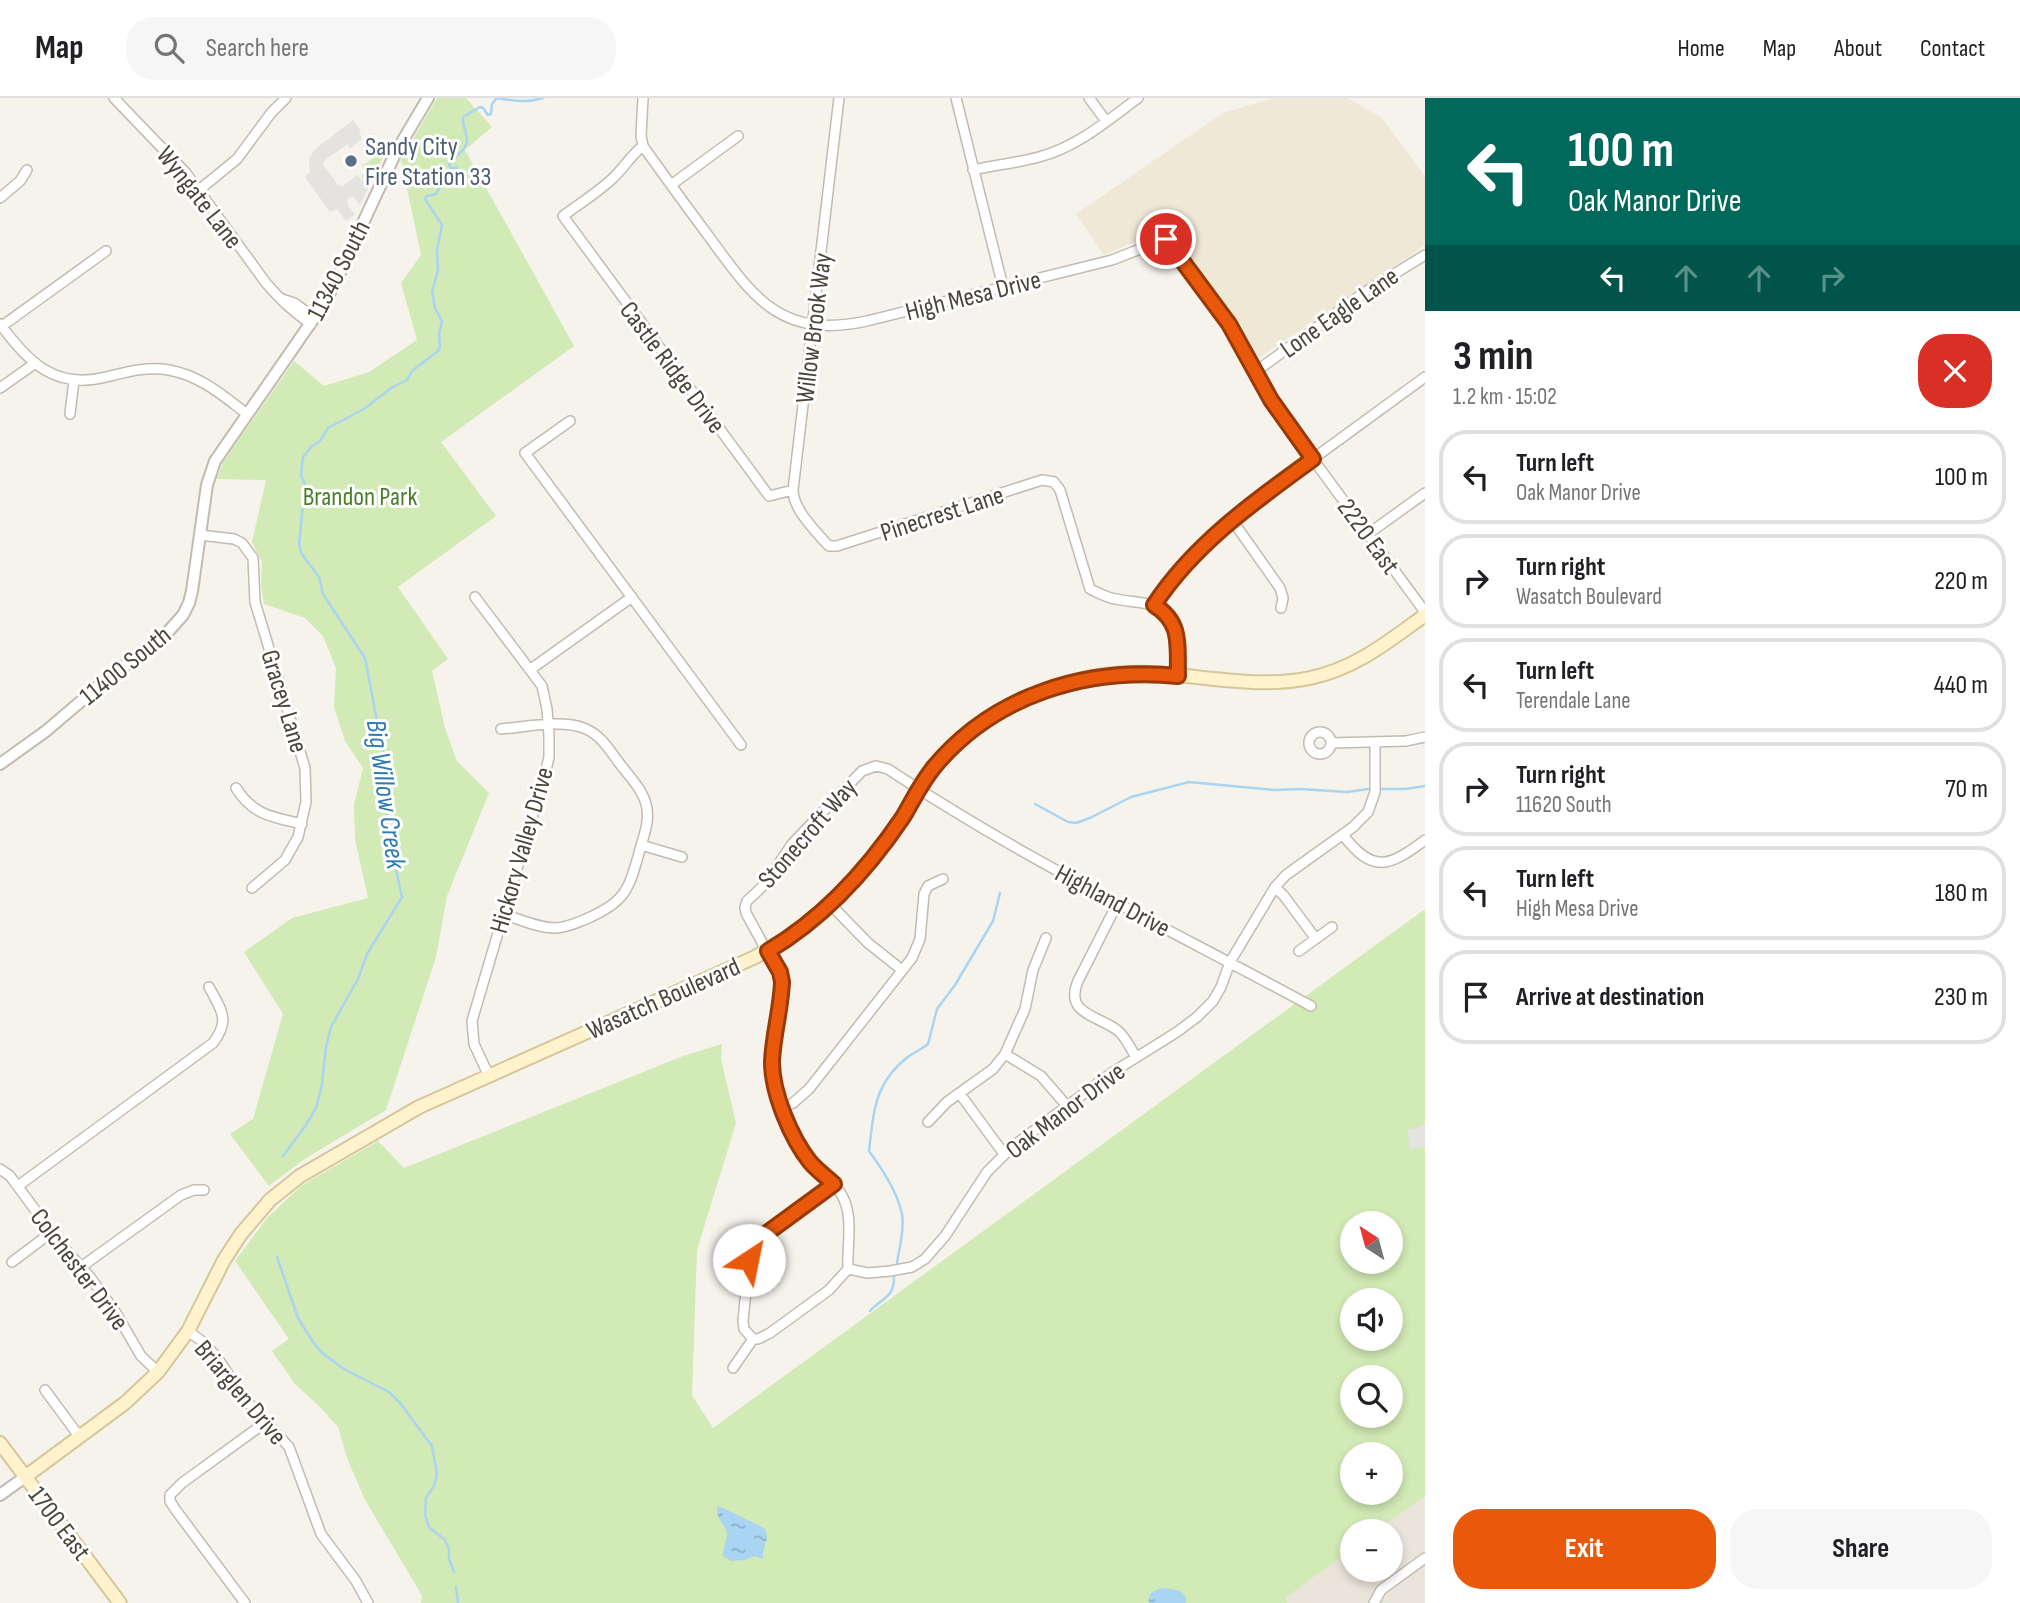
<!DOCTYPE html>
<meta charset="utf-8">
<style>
:root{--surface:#fff;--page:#f6f6f6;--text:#202124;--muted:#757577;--line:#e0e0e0;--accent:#ea580c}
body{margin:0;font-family:"Sofia Sans Condensed",sans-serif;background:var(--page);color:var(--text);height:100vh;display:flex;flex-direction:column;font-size:26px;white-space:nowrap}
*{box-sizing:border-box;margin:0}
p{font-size:23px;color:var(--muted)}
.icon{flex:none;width:38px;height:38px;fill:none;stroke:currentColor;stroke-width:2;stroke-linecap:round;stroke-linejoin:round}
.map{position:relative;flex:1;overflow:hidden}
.drawer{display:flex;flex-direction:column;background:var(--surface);width:595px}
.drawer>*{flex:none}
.guide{background:#00695c;color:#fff;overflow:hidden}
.needle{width:46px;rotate:324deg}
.controls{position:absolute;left:1340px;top:1113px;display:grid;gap:14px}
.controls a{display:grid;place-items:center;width:63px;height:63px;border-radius:50%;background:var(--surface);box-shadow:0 4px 10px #0003;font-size:35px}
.pin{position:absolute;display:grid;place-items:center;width:60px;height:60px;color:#fff;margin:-30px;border:4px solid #fff;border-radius:50%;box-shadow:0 2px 7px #0007}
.me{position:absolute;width:77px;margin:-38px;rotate:34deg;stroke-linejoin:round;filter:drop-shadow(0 0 5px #0008)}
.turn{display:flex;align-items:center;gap:24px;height:147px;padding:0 28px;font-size:32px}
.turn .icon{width:91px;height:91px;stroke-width:2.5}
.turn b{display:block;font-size:49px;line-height:60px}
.lanes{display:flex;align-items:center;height:66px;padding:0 28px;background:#0003;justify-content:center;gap:35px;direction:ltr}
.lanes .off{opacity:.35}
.round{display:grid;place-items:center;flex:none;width:74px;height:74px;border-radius:28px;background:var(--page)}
.summary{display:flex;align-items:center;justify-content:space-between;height:119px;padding:0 28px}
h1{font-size:42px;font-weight:700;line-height:52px}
.primary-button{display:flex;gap:14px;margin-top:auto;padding:14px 28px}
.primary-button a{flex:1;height:80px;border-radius:28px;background:var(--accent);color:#fff;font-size:28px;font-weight:700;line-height:80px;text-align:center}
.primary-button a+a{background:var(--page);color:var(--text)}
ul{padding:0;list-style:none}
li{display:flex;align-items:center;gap:21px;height:94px;margin:0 14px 10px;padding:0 14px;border:4px solid var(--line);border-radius:28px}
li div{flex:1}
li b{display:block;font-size:26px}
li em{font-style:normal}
header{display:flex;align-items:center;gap:42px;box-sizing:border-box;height:98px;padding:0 35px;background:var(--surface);border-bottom:2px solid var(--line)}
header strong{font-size:33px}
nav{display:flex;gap:38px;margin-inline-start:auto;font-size:24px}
.search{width:490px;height:63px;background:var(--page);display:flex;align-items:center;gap:18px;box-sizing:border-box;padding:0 24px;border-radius:28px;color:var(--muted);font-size:26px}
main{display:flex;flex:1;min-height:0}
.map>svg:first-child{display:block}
</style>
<header>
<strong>Map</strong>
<div class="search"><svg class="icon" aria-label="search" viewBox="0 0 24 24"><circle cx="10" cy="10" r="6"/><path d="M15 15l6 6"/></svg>Search here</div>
<nav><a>Home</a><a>Map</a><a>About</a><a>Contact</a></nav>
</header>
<main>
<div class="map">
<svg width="1425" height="1505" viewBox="0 0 1425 1505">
<defs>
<pattern id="water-ripples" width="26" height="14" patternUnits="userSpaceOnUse" patternTransform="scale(1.75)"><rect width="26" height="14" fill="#a9d4f2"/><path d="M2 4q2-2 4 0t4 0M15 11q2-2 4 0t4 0" fill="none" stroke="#8caec5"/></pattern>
</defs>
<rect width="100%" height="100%" fill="#f6f3ec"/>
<!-- residential -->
<path fill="#eae5da" d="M1425,1398V1505H1288L1284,1500L1353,1450V1472H1391V1433H1376Z"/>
<!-- education -->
<path fill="#efe8d6" d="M1273,0H1347L1382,20L1425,78V147L1259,260L1165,131L1104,157L1076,116L1223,15Z"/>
<!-- green -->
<path fill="#d2eab5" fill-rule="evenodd" d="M437,0H466L492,29L465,52L574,248L441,344L496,418L398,489L448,561L432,573L445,630L457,663L489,695L447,798L436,859L386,1012L303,1062L269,1088L230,1036L253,1021L283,916L244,854L292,820L368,800L355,741L354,707L363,670L345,643L334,609L336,570L323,538L305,520L264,506L261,488L262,464L252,444L266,382L217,381L223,364L294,263L324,288L369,274L417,242L401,185L421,157L401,62Z
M381,55L383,59L369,88L361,78L365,74L362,68Z
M1425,811V1398L1376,1433H1353V1450L1285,1500L1288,1505H421L422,1498L411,1479L365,1402L347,1360L338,1329L320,1309L295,1286L272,1253L289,1241L235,1163L267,1120L301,1088L378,1043L404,1070L683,958L722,946L721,961L736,1025L697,1152L692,1297L713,1330ZM1353,1125H1391V1164H1353ZM1353,1202H1391V1241H1353ZM1353,1279H1391V1318H1353ZM1353,1356H1391V1395H1353Z"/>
<!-- parking -->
<path fill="#e5e3e0" d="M353,22L361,33L359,35L362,41L349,51V47H347L325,62L323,66L338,87L343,88L357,77L369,89L360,107L354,100L350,99L347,102L348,107L355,117L346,123L337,111L330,114L305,79L310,74L309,61L315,51Z
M1425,1025V1052L1421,1049L1410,1051L1407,1031H1414Z"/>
<!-- water -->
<path fill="url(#water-ripples)" d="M719,1408L764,1430C772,1441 761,1449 763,1461L754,1458L745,1462L731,1463L723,1458C723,1450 727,1442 727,1435C725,1424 717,1425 717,1409Z
M1164,1490L1180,1493L1186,1499V1505H1149C1147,1495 1155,1491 1164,1490Z"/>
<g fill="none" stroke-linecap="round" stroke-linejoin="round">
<!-- stream -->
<path stroke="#a9d4f2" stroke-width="2.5" d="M1381,691H1405L1425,688
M1035,706L1068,724L1076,725L1090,720L1131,699L1189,684L1274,692L1300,691L1347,694L1368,691
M283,1058L306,1027L316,1010L322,987L326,949L331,929L358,881L367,856L402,799L386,726L390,676L382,649L365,560L323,496L319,479L301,455L299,446L305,387L301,377L303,359L312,348L320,343L328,330L364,311L391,290L407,282L412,273L438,253L440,249L439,235L442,224L435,210L432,194L438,172L437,152L442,127L425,101L427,98L436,96L443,84L451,82L458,75L457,70H451L449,67C453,58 467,53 467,43C467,35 462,27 463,19L480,9L483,10L488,17L491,16L492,6L497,0C513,3 527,5 543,0
M277,1159L298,1220L313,1244L322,1255L344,1271L389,1294L400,1305L432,1348L437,1376L434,1388L426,1400L425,1417L429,1429L445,1442L449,1451V1461L454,1474
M897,1165C899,1151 905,1131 902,1116C897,1093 882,1071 869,1053C874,1012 874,985 909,958C915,954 922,951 928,946L937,911L955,887L993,823L1000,795
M870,1213C882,1200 894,1200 894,1179
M456,1489L458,1505"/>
<defs>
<path id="minor" d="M114,0L186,75L266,185C281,202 292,213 311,226
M643,0L641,38L643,48C665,79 687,109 710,140C755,202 782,241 867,223L1112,162L1166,141L1237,237L1262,288L1280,316L1425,514
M839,0L793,392C793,410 812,429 824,443L829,448H837L1042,382L1054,384L1060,392L1090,491C1099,495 1107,500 1116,501C1138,506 1165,502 1175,527C1180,542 1177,562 1178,578
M956,0L1003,189
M1089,0L1106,23
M643,48C630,58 623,71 612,81C597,95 579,106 563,118L769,398L793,392
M973,72C995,67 1017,65 1039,59C1077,49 1107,23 1138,0
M671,87L738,38
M199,92L237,61L271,15L286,0
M0,100L20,83L27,72
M282,201L294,205L315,220
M0,226C28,264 55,292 106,279C127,274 147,268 169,272C201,278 222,297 247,316
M2,228L106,153
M1255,274L1365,194L1425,157
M0,290L34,266
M70,316L74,282
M570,323L525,355L741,647
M1232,422L1280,490L1283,500L1281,510
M1368,436L1425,395
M200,437L234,441L242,445L253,460L255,504L305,670L306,704L298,739L285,762L252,790
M475,499L542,588L547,611L549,638V659L546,672L472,923L474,946L489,978
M1154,507L1163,494L1209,444L1243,412L1425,279
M531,571L632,499
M501,631C525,629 564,621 586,631C602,638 610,653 620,666C629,678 642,691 646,706C650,721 645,734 641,748C629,790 628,803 586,821C576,825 566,830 555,830C538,830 519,821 503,816
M1309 645a11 11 0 1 1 22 0a11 11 0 1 1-22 0Z
M1331,645L1406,643L1425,639
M236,690C253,717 272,719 302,726
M1343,737C1373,776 1389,769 1425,742
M641,747L682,759
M1275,789L1284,798L1316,841
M830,806L868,845L902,872
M1117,806L1078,883C1064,916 1097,917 1117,932C1126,939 1130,950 1136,959
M1299,853L1332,829
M1005,956L1041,978L1067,1008
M960,996L1004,1056
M781,1011L793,1005L809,991L912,860L920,841L924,796L928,788L943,781
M928,1024L947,1004L993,971L1005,956L1025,911L1033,872L1046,840
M0,1071L10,1078L59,1144L90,1179L116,1215L141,1258L158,1274
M18,1088L213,945C231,921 221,912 209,889
M12,1164L52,1134
M81,1169L181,1097L194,1092H204
M848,1171C847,1151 852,1126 846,1107C840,1086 818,1075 806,1058C799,1049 795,1039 791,1030C764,978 774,944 781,889V879L746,815L745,809L747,803L765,786L792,746L862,673L876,668L888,671C1023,761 1169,831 1311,908
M848,1171L868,1175L890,1173L912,1169L925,1161L945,1138L987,1074L1012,1049L1113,974L1177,934L1197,919L1213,903L1221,889L1230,864L1275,789L1286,777L1353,729L1368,714L1375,694V645
M188,1233L203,1244L217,1259L243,1299L289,1349L321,1436L356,1483L368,1505
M753,1241L744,1231L743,1223L749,1162L757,1145L763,1138L833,1086
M733,1270L753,1241H758L770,1235L829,1192L848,1171
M45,1292L79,1338
M245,1505L175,1411L170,1403V1397L182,1385L266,1324
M1374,1505L1381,1492L1425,1460"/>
<path id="tertiary" d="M0,666L46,633L100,587L166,536L183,517L189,505L192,493L207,387L215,363L321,210L334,187L396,54L428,0
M0,1397L25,1379"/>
<path id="secondary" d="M0,1345L120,1505
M25,1379L125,1305L158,1274L188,1233L224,1162L241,1136L270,1102L300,1078L419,1009L753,860C815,828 862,778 901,721C910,708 916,693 926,680C953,643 992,615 1034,597C1070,581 1112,573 1152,575C1205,578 1258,591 1310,580C1355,571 1389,543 1425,517"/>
</defs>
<!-- minor casing -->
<use href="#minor" stroke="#c2bbae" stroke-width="12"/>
<!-- tertiary casing -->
<use href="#tertiary" stroke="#c2bbae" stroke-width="14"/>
<!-- secondary casing -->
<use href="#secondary" stroke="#d6c79b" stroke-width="16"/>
<!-- minor -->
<use href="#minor" stroke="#fff" stroke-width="9"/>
<!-- tertiary -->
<use href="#tertiary" stroke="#fff" stroke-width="10"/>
<!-- secondary -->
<use href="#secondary" stroke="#fff3cd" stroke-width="12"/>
</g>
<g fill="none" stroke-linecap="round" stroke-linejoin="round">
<defs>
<path id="route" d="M749,1162L752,1152L763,1138L834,1086C826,1079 817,1072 810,1064C791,1040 772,995 772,964C773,937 781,911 782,884L780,874L768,853C822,821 868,771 903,719C913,702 921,685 934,669C994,597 1086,569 1178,578C1177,548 1183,525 1154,507C1194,446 1255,403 1313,361L1271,302L1229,226L1166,141"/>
</defs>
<!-- route casing -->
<use href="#route" stroke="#983908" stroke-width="18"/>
<!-- route -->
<use href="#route" stroke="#ea580c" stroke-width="12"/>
</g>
<!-- markers -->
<circle fill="#5c6f8a" stroke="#fff" stroke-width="2.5" cx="351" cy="63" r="7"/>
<g text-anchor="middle" stroke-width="6" stroke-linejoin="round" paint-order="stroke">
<!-- service labels -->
<g font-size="26" fill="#4e5e75" stroke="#fff" text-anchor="start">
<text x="365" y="57">Sandy City<tspan x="365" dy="30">Fire Station 33</tspan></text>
</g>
<!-- street labels -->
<g font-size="26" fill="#4b4439" stroke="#fff">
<text transform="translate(200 99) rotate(52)" y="9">Wyngate Lane</text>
<text transform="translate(338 172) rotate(-63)" y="9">11340 South</text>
<text transform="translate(973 197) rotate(-14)" y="9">High Mesa Drive</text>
<text transform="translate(1339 214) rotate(-35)" y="9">Lone Eagle Lane</text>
<text transform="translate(813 230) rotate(-83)" y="9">Willow Brook Way</text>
<text transform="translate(673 269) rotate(53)" y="9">Castle Ridge Drive</text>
<text transform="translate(942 415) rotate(-18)" y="9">Pinecrest Lane</text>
<text transform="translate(1369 438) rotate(54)" y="9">2220 East</text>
<text transform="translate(125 567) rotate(-39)" y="9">11400 South</text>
<text transform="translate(285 603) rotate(73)" y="9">Gracey Lane</text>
<text transform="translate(807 735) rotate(-49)" y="9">Stonecroft Way</text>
<text transform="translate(521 752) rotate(-74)" y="9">Hickory Valley Drive</text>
<text transform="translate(1113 802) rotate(28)" y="9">Highland Drive</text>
<text transform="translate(663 900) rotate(-24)" y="9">Wasatch Boulevard</text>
<text transform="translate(1065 1012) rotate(-37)" y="9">Oak Manor Drive</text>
<text transform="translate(80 1171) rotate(53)" y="9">Colchester Drive</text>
<text transform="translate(241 1294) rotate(50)" y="9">Briarglen Drive</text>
<text transform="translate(60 1425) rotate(53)" y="9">1700 East</text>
</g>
<!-- park labels -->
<g font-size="26" fill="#4a7f2a" stroke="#fff">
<text x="360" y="407">Brandon Park</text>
</g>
<!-- water labels -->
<g font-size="28" font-style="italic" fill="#2e7ab2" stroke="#fff">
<text transform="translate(387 696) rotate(82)" y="10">Big Willow Creek</text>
</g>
</g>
</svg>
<div class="controls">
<a><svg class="needle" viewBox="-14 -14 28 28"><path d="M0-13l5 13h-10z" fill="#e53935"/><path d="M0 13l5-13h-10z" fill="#757577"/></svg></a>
<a><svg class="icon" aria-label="sound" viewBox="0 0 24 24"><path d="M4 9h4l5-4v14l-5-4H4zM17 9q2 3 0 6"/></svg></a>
<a><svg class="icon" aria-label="search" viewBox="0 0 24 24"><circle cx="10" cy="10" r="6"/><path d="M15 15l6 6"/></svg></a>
<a>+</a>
<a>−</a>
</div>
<div class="pin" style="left:1166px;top:141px;background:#d93025"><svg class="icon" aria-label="arrive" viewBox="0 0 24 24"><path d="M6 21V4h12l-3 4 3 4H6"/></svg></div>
<svg class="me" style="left:749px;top:1162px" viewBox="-20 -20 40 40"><circle r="19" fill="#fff"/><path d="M0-13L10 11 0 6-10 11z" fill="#ea580c"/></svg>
</div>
<section class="drawer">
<div class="guide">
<div class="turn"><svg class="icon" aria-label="left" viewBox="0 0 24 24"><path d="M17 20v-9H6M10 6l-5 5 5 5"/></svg><div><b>100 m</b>Oak Manor Drive</div></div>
<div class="lanes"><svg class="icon" aria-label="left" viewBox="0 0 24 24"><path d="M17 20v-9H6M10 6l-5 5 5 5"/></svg><svg class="icon off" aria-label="ahead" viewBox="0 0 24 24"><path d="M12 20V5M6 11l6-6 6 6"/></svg><svg class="icon off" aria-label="ahead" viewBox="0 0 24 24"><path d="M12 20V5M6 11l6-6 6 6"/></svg><svg class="icon off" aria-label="right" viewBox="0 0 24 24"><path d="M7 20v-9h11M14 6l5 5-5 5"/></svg></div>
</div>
<div class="summary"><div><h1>3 min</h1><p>1.2 km · 15:02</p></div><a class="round" style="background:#d93025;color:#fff"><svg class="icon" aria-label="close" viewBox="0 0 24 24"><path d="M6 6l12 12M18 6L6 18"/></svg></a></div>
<ul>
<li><svg class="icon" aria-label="left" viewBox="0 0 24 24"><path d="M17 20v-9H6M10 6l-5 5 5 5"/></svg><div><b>Turn left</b><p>Oak Manor Drive</p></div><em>100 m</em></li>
<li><svg class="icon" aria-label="right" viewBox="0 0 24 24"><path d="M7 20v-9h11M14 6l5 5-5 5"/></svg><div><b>Turn right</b><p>Wasatch Boulevard</p></div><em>220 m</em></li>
<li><svg class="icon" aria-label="left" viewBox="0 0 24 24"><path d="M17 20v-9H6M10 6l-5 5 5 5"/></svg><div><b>Turn left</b><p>Terendale Lane</p></div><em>440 m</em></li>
<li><svg class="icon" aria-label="right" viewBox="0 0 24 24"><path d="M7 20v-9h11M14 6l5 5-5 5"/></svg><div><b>Turn right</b><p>11620 South</p></div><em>70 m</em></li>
<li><svg class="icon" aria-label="left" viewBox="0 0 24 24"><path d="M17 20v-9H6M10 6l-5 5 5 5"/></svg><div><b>Turn left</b><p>High Mesa Drive</p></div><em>180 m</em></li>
<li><svg class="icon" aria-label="arrive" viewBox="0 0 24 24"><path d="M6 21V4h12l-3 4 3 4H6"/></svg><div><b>Arrive at destination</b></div><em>230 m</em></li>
</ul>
<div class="primary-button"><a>Exit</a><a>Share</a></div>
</section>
</main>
